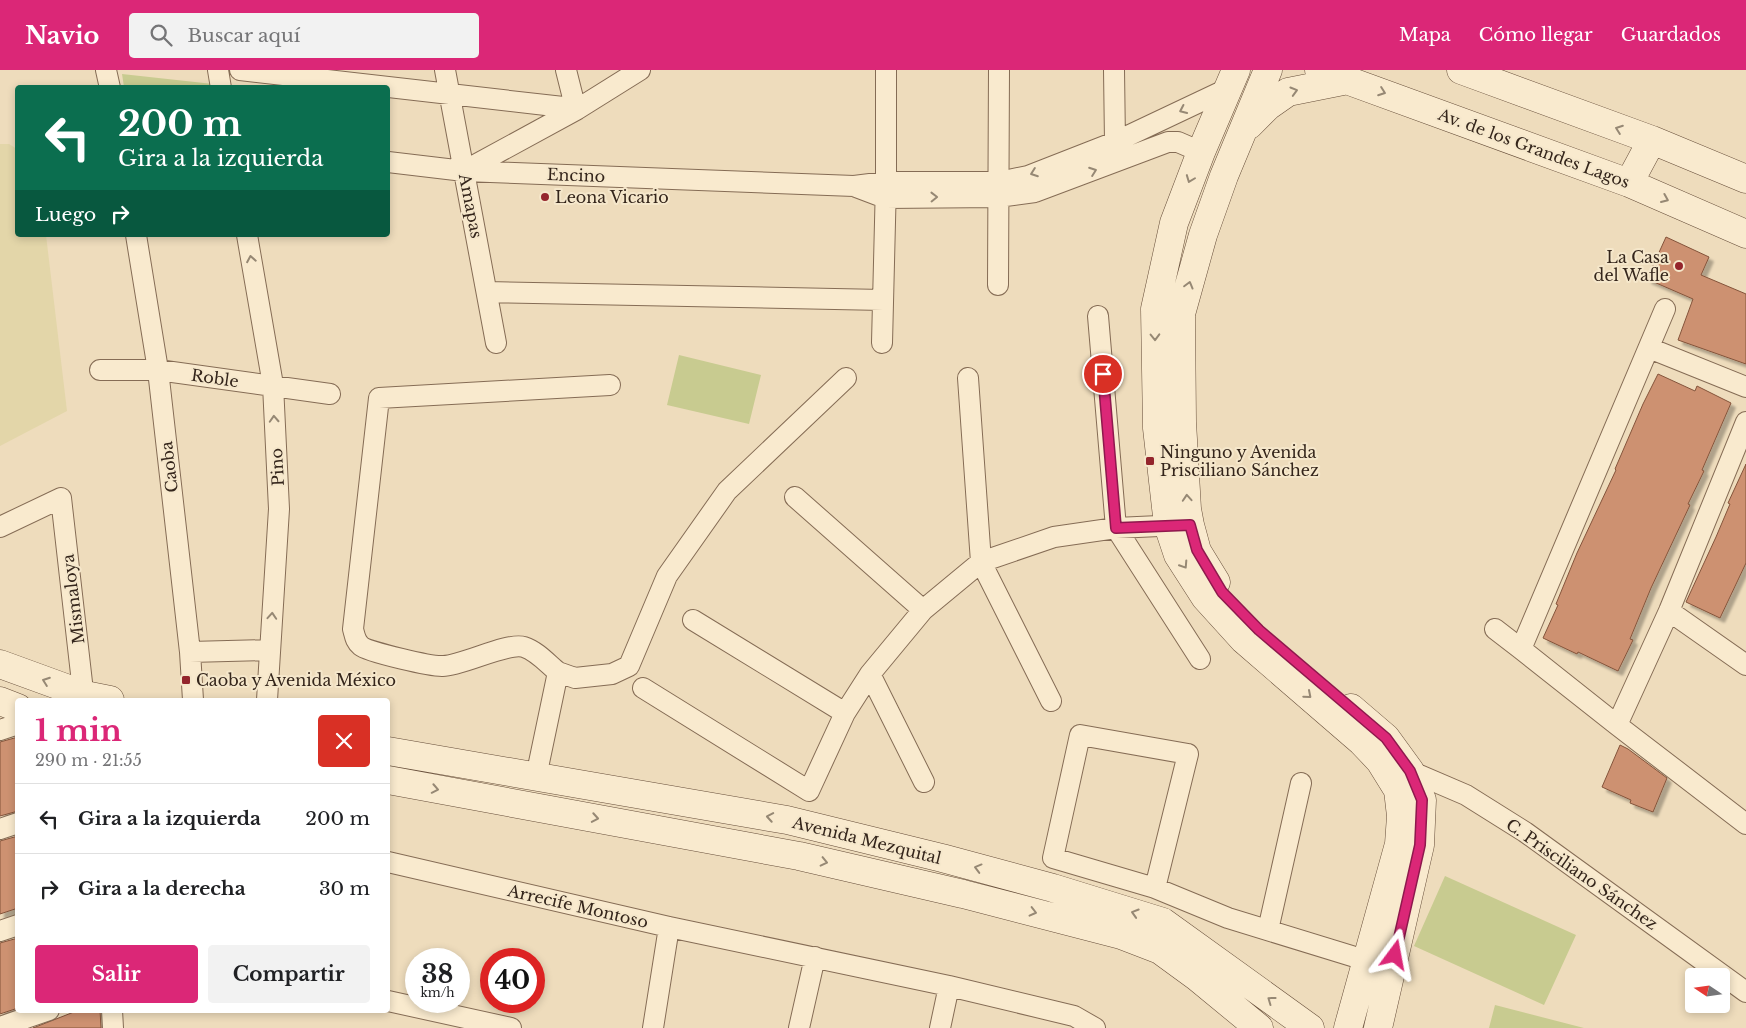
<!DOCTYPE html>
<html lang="es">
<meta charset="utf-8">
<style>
:root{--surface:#fff;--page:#f2f2f2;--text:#202124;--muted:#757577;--line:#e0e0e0;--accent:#db2777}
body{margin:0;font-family:"Libre Baskerville",serif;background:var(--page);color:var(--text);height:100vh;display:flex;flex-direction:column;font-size:19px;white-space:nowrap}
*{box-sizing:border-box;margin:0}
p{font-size:16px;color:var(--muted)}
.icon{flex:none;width:28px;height:28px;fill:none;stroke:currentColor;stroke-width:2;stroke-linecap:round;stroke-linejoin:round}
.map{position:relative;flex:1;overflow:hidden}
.drawer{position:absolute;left:15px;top:628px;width:375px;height:315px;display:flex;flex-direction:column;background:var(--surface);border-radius:5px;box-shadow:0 2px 8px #0003}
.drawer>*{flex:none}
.hud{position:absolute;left:15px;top:15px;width:375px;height:152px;border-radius:5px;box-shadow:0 2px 8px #0003;background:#0b6e4f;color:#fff;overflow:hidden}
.needle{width:32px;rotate:283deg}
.controls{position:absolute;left:1685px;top:898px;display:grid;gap:10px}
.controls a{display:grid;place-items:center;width:45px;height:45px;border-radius:5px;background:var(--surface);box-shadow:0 2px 8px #0003;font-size:25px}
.speed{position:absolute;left:405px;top:878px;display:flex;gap:10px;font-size:25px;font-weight:700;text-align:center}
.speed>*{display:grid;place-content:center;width:65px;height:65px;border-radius:50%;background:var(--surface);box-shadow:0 2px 8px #0003;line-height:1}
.speed small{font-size:12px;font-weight:400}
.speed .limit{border:8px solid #d22;background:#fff;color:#111}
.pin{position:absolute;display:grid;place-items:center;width:42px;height:42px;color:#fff;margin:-21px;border:2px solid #fff;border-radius:50%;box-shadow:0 1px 5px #0007}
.me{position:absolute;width:55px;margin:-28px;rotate:13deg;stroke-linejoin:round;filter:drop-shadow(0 0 4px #0008)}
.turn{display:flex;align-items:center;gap:18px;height:105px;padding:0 20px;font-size:22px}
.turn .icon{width:65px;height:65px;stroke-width:2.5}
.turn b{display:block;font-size:35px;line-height:42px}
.then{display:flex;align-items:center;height:48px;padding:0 20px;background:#0003;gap:10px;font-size:19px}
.round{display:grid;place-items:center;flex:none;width:52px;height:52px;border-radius:5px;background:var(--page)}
.headline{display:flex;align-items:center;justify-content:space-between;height:85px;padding:0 20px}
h1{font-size:30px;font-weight:800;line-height:38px;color:var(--accent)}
.primary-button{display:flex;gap:10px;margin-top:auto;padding:10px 20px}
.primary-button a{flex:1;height:58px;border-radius:5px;background:var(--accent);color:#fff;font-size:20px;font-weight:800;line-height:58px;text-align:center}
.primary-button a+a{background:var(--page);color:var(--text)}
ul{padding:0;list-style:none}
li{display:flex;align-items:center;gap:15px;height:70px;padding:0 20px;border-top:1px solid var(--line)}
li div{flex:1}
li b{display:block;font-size:19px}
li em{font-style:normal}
header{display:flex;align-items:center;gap:30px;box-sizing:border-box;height:70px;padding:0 25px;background:var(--accent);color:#fff}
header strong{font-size:24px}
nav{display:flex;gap:28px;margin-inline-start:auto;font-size:18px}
.search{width:350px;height:45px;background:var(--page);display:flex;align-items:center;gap:12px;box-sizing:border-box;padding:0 18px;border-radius:5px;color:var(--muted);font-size:19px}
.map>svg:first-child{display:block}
</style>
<header>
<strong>Navio</strong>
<div class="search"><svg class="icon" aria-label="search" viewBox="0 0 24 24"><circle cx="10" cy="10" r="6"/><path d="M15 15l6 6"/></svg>Buscar aquí</div>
<nav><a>Mapa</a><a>Cómo llegar</a><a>Guardados</a></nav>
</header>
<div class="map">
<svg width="1746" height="958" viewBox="0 0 1746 958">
<defs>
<filter id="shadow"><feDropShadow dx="4.5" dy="4.5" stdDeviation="1" flood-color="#0004"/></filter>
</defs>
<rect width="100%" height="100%" fill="#eedcbc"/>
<!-- farmland -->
<path fill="#e3d6a9" d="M0,74H9L17,79L18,165H46L67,341L0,376Z"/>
<!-- green -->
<path fill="#c8cb90" d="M122,4L213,14L214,17H124Z
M679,285L761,305L749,354L667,335Z
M1445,806L1576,865L1544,935L1414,876Z
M1495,935L1584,958H1489Z"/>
<!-- building -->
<path fill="#cd9171" stroke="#84543b" filter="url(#shadow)" d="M1666,167L1709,187L1701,205L1746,224V294L1678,270L1693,229L1647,209Z
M1658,304L1695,321L1697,316L1731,333L1702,400L1704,401L1688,434L1690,435L1651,518L1630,569L1633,570L1618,601L1578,582L1577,584L1543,568L1558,535L1556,534L1577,483L1616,400L1615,399L1643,334Z
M1746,394V493L1720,548L1686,532L1716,467L1730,434L1728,433Z
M18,667V741L0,746V672Z
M1620,675L1628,679L1667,708L1653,742L1630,733L1631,730L1602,717Z
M18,766V838L0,844V771Z
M18,868V938L0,944V873Z
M79,940H100L101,958H33Z"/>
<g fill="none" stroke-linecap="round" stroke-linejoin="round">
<defs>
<path id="street" d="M106,0L110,18
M218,0L221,18
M240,0L563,37L576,40
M445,0L496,273
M566,0L576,40
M1114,0L1115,72L1118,84
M388,92L464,101L854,116L886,112H999L1028,106L1115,72L1227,19
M464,101L576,40L640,0
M856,117L885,128L998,127L1035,122L1168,72H1178L1201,82
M136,165L158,300L190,582L193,630
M247,165L273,315L279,439L267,630
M998,215L999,0
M487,222L883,230
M1098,246L1116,458L1200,589
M882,273L886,112V0
M1649,278L1746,317
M100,300H158L330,324
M968,308L981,492L1051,631
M795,427L923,540
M0,457L61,428L84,630
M1669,541L1746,595
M693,550L845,643
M1495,559L1521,579L1617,655L1746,754
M1521,579L1665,239
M190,582L270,580
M558,602C549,595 537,581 524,577C507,572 462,596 443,596C433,597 368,582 361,576C355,571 355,566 353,559L379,328L610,315
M870,604L924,712
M643,618L809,721L845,643L870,604L923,540L981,492L1054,467L1116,458L1181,455
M1617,655L1669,541L1746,352
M0,660L18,654
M1410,701L1466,725L1525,762L1746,922
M536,707L558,602L575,608L612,604L629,596L667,506L727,421L846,308
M0,759L18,753
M388,792L669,857L949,916L1074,946L1095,958
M1155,818L1188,684L1080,665L1053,788L1155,818L1228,848L1368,891
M1268,860L1301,713
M0,861L18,855
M388,931L511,958
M112,940L113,958
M0,957L49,940
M653,958L669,857
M799,958L815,887
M940,958L949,916"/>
<path id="secondary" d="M1236,0L1201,82L1174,153L1155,239L1157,358L1168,455L1178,485L1205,527L1244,570L1362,672L1380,691L1398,720L1401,746L1399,774L1348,958
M1319,0L1629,113L1746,164
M1461,0L1652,70L1746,109
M1249,55L1268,36L1288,22L1348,10
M1629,113L1652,70
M1216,512L1197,481L1190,455L1187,439L1182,352L1181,244L1203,165L1224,106L1268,0
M0,594L85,625L110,630
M0,631L18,638
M1351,638L1386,668L1410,701L1422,730L1420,775L1378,958
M388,681L787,750L942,788L1053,818L1163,852L1310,958
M388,710L799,786L963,824L1121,865L1160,880L1197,907L1259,958"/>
</defs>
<!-- street casing -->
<use href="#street" stroke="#856c55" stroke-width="22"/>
<!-- secondary casing -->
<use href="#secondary" stroke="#664d39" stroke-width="29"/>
<!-- street -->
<use href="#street" stroke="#f9eace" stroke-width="20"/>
<!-- secondary -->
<use href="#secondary" stroke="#f9eace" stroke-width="28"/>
</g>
<!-- one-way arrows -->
<defs><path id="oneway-chevron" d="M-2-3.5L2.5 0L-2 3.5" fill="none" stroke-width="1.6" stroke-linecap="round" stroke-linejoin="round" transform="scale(1.25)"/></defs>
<g stroke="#968874">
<use href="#oneway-chevron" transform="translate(1294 21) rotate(-16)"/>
<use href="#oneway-chevron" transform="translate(1382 22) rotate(20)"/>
<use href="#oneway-chevron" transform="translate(1183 40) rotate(155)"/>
<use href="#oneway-chevron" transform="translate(1619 59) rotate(-160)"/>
<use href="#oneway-chevron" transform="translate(1093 101) rotate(-20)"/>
<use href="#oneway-chevron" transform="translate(1034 103) rotate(160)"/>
<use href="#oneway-chevron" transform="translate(1190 109) rotate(111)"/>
<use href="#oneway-chevron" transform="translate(934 127) rotate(-1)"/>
<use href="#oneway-chevron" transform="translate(1665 129) rotate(23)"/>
<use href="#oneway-chevron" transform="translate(251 189) rotate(-100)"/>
<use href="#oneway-chevron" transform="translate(1189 215) rotate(-75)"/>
<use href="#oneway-chevron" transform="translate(1155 267) rotate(89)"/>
<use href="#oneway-chevron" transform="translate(274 349) rotate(-93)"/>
<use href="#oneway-chevron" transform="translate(1187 428) rotate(-94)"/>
<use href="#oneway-chevron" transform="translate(1184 495) rotate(57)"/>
<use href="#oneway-chevron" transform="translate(272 546) rotate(-86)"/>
<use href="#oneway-chevron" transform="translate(46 611) rotate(-160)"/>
<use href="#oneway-chevron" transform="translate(1308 625) rotate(41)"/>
<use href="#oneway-chevron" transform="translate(435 719) rotate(11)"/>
<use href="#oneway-chevron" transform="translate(770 747) rotate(-170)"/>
<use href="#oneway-chevron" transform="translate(595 748) rotate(10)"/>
<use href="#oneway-chevron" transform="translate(824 792) rotate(13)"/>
<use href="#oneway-chevron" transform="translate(978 798) rotate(-165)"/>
<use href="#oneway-chevron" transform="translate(1033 842) rotate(14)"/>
<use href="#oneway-chevron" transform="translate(1135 843) rotate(-163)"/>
<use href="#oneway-chevron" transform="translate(1271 930) rotate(-144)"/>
</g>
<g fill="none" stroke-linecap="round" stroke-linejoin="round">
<defs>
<path id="route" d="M1103,304L1116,458L1190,455L1197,480L1222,522L1259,560L1386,668L1410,701L1422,730L1420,775L1395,885"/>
</defs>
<!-- route casing -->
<use href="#route" stroke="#8e194d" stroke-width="12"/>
<!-- route -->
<use href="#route" stroke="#db2777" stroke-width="9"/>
</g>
<!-- markers -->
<g fill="#94252c" stroke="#f5e7cb" stroke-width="2">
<circle cx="545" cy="127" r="5"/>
<circle cx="1679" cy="196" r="5"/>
<rect x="1145" y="386" width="10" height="10" rx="2.5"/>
<rect x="181" y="605" width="10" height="10" rx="2.5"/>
</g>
<g text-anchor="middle" stroke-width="4" stroke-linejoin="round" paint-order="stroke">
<!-- street labels -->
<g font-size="16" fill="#34251b" stroke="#f5e7cb">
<text transform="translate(1534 78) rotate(20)" y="6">Av. de los Grandes Lagos</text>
<text transform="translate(576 105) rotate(2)" y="6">Encino</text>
<text transform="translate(471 136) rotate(79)" y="6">Amapas</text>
<text transform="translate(215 308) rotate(8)" y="6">Roble</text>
<text transform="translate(169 397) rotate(-97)" y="6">Caoba</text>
<text transform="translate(277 397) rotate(-93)" y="6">Pino</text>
<text transform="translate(73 529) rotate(-97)" y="6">Mismaloya</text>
<text transform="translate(867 770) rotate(14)" y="6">Avenida Mezquital</text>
<text transform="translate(1582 804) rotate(35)" y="6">C. Prisciliano Sánchez</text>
<text transform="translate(578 836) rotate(13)" y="6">Arrecife Montoso</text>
</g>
<!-- poi labels -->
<g font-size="16" fill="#34251b" stroke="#f5e7cb" text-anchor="start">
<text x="555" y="133">Leona Vicario</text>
<text x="1669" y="193" text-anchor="end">La Casa<tspan x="1669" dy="18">del Wafle</tspan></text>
<text x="1160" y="388">Ninguno y Avenida<tspan x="1160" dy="18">Prisciliano Sánchez</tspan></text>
<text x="196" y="616">Caoba y Avenida México</text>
</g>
</g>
</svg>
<div class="controls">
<a><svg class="needle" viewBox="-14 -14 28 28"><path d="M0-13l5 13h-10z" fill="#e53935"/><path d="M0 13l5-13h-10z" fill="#757577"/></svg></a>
</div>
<div class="speed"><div>38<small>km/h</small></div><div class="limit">40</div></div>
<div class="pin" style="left:1103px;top:304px;background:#d93025"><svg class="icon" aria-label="arrive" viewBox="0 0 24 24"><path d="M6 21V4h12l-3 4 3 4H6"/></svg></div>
<svg class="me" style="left:1395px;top:885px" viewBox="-20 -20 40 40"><path d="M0-17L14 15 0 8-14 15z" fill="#db2777" stroke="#fff" stroke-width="4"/></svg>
<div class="hud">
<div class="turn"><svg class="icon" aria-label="left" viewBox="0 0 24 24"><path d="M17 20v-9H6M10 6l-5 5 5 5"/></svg><div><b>200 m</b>Gira a la izquierda</div></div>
<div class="then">Luego<svg class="icon" aria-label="right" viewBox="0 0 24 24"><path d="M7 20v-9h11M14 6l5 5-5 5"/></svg></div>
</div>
<section class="drawer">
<div class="headline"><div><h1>1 min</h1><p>290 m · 21:55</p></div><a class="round" style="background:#d93025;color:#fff"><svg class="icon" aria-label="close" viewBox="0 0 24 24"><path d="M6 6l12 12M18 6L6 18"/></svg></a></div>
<ul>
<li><svg class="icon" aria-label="left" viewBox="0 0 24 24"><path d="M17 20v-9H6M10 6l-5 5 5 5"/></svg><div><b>Gira a la izquierda</b></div><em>200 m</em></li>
<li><svg class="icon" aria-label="right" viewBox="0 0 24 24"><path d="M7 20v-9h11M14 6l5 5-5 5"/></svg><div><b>Gira a la derecha</b></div><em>30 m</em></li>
</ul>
<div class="primary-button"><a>Salir</a><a>Compartir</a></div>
</section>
</div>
